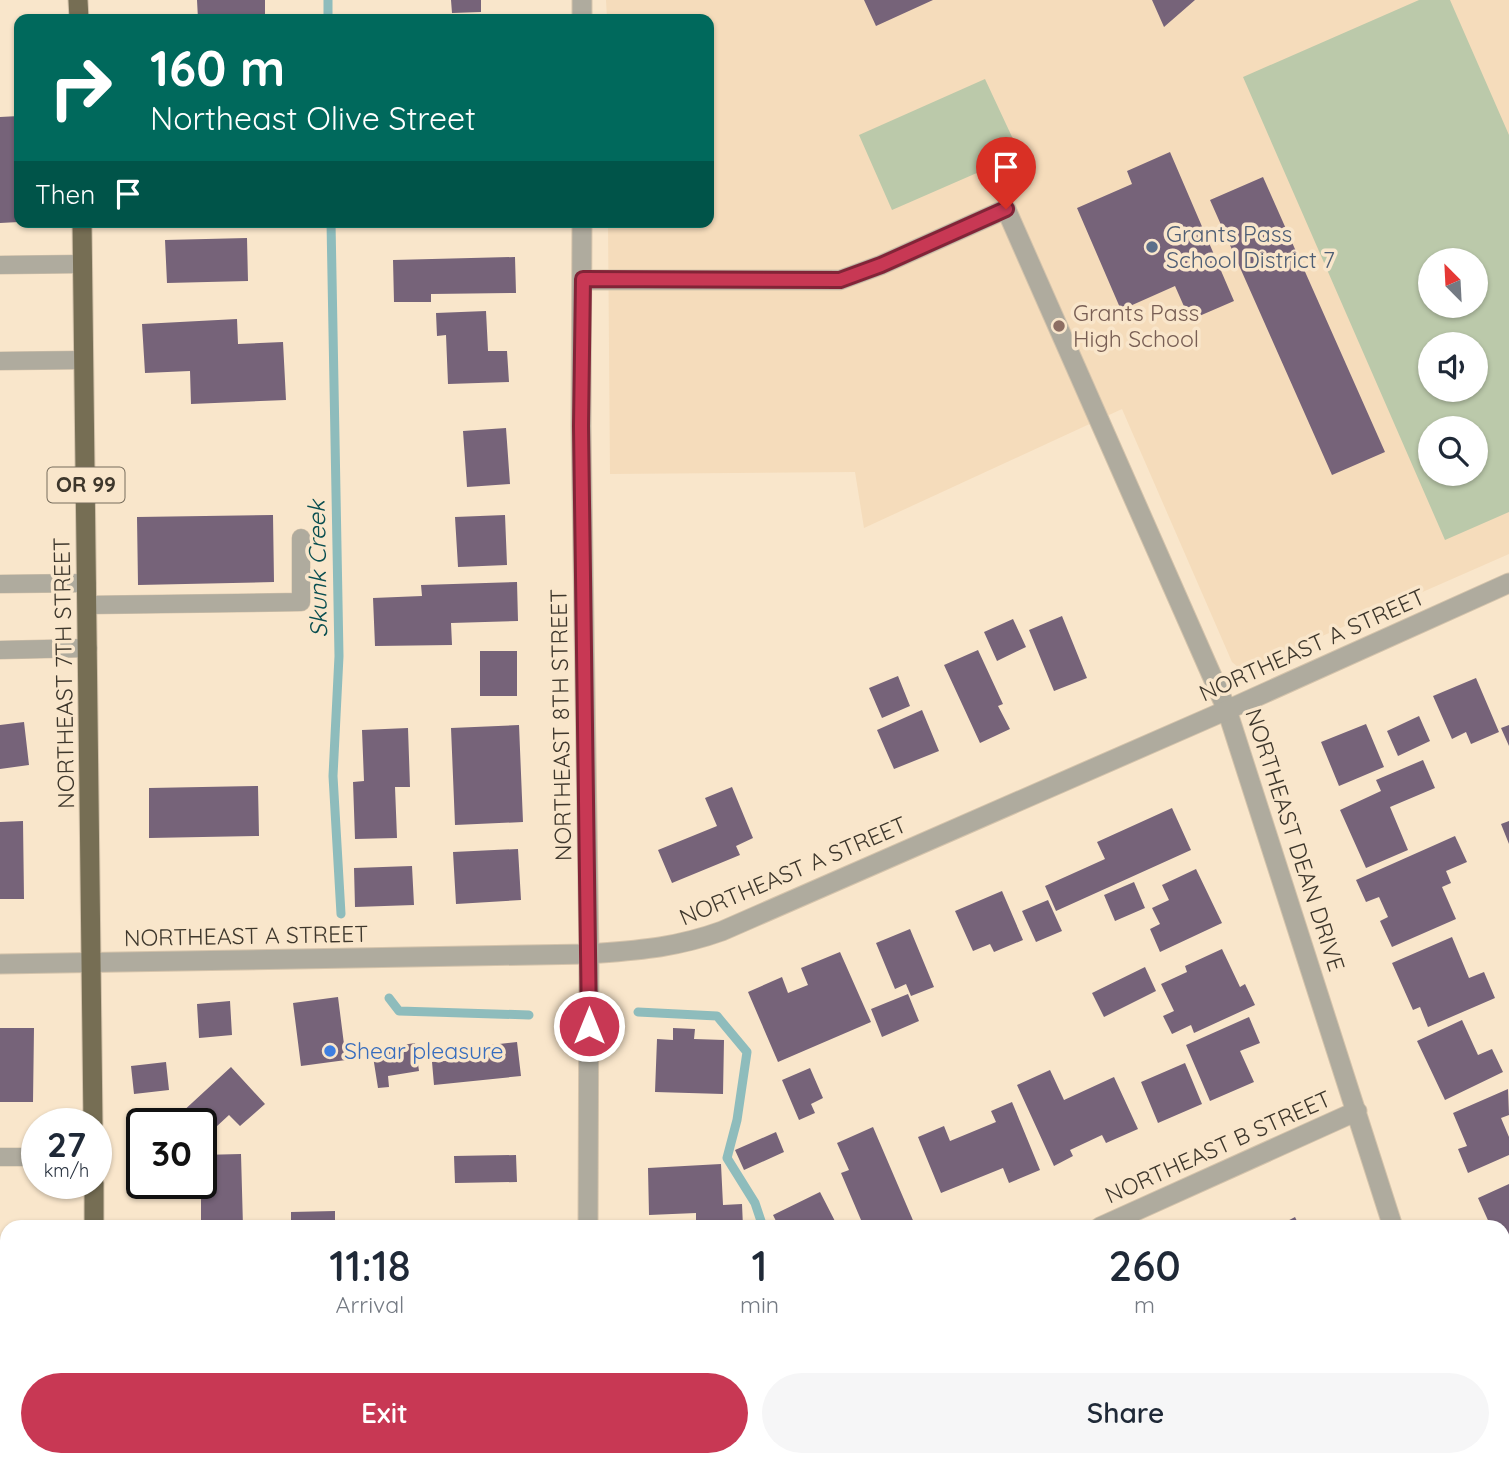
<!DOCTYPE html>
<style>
:root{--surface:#fff;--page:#f6f6f7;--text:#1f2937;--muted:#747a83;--accent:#c83854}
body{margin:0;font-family:Quicksand,sans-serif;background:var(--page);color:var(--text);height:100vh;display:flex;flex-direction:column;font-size:26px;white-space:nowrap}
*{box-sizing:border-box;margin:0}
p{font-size:23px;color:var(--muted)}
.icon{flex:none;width:38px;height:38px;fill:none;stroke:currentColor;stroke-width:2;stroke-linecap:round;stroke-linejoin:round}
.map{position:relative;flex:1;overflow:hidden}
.panel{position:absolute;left:0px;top:1220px;width:1510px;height:247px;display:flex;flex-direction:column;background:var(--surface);border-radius:21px 21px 0 0;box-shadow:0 2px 5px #0004}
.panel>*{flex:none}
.top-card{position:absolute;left:14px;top:14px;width:700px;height:214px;border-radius:14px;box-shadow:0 2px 5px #0004;background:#00695c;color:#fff;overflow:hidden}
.needle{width:46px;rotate:336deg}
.controls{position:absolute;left:1418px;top:248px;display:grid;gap:14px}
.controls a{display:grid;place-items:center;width:70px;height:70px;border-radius:50%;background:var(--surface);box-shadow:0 2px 5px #0004;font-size:35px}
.speed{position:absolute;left:21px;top:1108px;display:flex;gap:14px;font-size:35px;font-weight:700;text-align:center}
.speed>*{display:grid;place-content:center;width:91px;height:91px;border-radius:50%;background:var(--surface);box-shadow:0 2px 5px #0004;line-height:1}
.speed small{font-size:18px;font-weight:400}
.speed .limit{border:4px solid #111;border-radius:10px;background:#fff;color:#111}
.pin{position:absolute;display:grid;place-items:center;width:60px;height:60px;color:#fff;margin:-72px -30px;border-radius:50% 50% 50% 0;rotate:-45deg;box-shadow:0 0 7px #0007}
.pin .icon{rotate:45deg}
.me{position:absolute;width:77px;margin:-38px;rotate:0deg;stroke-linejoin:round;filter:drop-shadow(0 0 5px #0008)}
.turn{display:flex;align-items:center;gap:24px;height:147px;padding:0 21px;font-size:32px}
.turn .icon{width:91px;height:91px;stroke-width:2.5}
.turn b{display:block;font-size:49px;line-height:60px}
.then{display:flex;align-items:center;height:66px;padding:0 21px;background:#0003;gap:14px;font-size:26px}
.eta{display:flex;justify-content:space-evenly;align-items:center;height:119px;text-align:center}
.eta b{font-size:42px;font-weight:600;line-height:49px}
.button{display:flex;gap:14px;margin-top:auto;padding:14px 21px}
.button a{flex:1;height:80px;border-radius:42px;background:var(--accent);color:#fff;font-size:28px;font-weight:600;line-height:80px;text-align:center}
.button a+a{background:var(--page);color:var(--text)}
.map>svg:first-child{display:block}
</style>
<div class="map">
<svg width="1509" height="1466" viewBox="0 0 1509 1466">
<rect width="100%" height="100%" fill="#f9e6cb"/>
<!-- built -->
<path fill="#f5dcbb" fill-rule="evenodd" d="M606,0H1509V554L1247,669L1239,668L1232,662L1122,409L864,528L855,472L610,474L608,222H709V19H607ZM1430,261H1475V306H1430ZM1430,345H1475V390H1430ZM1430,429H1475V474H1430Z"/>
<!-- green -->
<path fill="#bbc9aa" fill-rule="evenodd" d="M1419,0H1450L1509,135V512L1445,540L1243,77ZM1430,261H1475V306H1430ZM1430,345H1475V390H1430ZM1430,429H1475V474H1430Z
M985,79L1020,154L892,210L859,135Z"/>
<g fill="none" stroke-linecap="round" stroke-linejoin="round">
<!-- stream -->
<path stroke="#8ebcbc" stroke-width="9" d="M328,0V19
M331,222L339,656L333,776L341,914
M389,998L399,1011L529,1015
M638,1012L717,1016L747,1052L737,1120L727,1158L755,1203L763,1227
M826,1460L828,1466"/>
</g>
<!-- building -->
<path fill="#766379" d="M197,0H265V19H198Z
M451,0H481V12L452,13Z
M864,0H933L876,26Z
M1152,0H1195L1164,27Z
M19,116V222L0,223V117Z
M1170,152L1234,301L1190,320L1175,286L1121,310L1077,208L1132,184L1127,171Z
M1263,177L1385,452L1332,475L1210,200Z
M453,222H471V224L453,225Z
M247,238L248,281L167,283L165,240Z
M515,257L516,293L431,294V302H394L393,260Z
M486,311L488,351H507L509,382L448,384L446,335L437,336L436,313Z
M237,319L238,344L283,342L286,400L191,404L190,371L145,373L142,324Z
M506,428L510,484L467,487L463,431Z
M273,515L274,582L138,585L137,517Z
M505,515L507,565L458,567L455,517Z
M517,582L518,621L451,623L452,645L375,646L373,598L422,596L421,585Z
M1062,616L1087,678L1054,691L1029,630Z
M1013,619L1026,647L997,661L984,632Z
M978,650L1003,704L998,706L1010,729L980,743L944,665Z
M480,651H517V696H480Z
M898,676L910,706L882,718L869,688Z
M1476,678L1499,732L1471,744L1466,732L1452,739L1433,696Z
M922,710L939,751L894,769L877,730Z
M1419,716L1430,741L1398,756L1387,731Z
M24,722L29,765L0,769V725Z
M1366,724L1384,767L1339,786L1321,742Z
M519,725L523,822L455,825L451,728Z
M1509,725V746L1501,728Z
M408,728L410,787H395L397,838L355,839L353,782L364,781L362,730Z
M1423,760L1435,788L1390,807L1408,850L1366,868L1340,810L1381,791L1376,780Z
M258,786L259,836L149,838V788Z
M732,787L753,838L736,846L740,855L672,883L658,850L717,826L705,798Z
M1172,808L1191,850L1056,911L1045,886L1105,859L1097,842Z
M23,821L24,899H0V822Z
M1509,821V844L1501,824Z
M1455,836L1467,862L1446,871L1451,883L1442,887L1456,919L1392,947L1380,921L1388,917L1379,897L1366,902L1356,880Z
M518,849L521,900L456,904L453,852Z
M412,866L414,905L355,907L354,868Z
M1196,869L1222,923L1160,952L1150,929L1160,924L1152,908L1169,900L1162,885Z
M1134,882L1145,908L1115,921L1104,895Z
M1002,891L1023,940L994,952L990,944L973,951L955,911Z
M1048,900L1062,931L1036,942L1022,911Z
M910,929L934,987L911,996L906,984L895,989L876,943Z
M1452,937L1469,978L1484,972L1495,998L1428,1027L1420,1007L1413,1010L1392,963Z
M1222,949L1240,987L1245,984L1255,1005L1194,1033L1191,1025L1172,1034L1163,1016L1174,1011L1161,984L1187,972L1185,966Z
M840,952L871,1022L778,1062L748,992L782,977L788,993L808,985L801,968Z
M1145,967L1156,991L1104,1017L1092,993Z
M908,994L919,1021L882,1037L871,1009Z
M338,997L346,1060L301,1066L293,1003Z
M230,1001L232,1035L199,1038L197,1004Z
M1249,1017L1260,1043L1240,1051L1254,1082L1210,1101L1186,1045Z
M1462,1020L1478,1055L1492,1049L1503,1072L1445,1100L1417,1041Z
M0,1028H34L33,1102H0Z
M673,1028L695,1029L694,1039L724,1040L723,1094L655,1092L657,1039L673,1040Z
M517,1042L521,1076L434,1085L432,1062L456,1060V1049Z
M415,1043L419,1071L388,1076L389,1087L378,1088L372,1050Z
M166,1062L169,1090L134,1094L131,1066Z
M1185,1063L1202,1104L1158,1123L1141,1082Z
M231,1067L265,1104L240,1126L229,1115L203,1139L201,1124H189L180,1114Z
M810,1068L823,1098L811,1104L815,1113L799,1120L782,1080Z
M1050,1070L1064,1100L1114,1077L1138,1129L1106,1143L1102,1135L1070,1150L1073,1156L1054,1166L1017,1085Z
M1508,1089L1509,1115L1501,1118L1509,1137V1155L1468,1173L1458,1149L1467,1146L1453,1113Z
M1012,1102L1040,1170L1009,1183L1003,1168L941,1193L918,1137L944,1126L950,1141L996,1122L991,1111Z
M873,1127L915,1225L910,1227H864L841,1173L849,1170L837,1143Z
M776,1132L784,1152L744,1170L735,1150Z
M241,1154L243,1227H201V1155Z
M516,1155L517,1182L455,1183L454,1156Z
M721,1164L723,1205L742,1204L743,1227H696V1213L649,1215L648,1168Z
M1509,1184V1245L1503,1248V1227H1491L1478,1198Z
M820,1192L838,1227H779L773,1215Z
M335,1211V1227H291V1212Z
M1295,1217L1300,1227H1276Z
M7,1396V1460H46V1466H0V1397Z
M202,1460H263V1466H203Z
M286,1460H340V1466H286Z
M352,1460H407L408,1465L353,1466Z
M423,1460H539V1466H423Z
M646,1460H710V1466H646Z
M726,1460H781V1466H726Z
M868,1460H902L889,1466H871Z
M974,1460H985L989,1466H961Z
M1174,1460H1223L1226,1466H1177Z
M1357,1460H1407L1410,1466H1360Z"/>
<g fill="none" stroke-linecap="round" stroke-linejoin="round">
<defs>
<path id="service" d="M0,265L82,264
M0,361L84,360
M0,584L87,583
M87,605L301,602V538
M0,650L88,648
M0,1157H37"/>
<path id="minor" d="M582,0V19
M582,222L581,426L589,954L588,1227
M583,280H840L881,265L1006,209L1227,710L1393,1227
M1100,1227L1357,1111
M0,1352H7
M589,1460V1466
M1484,1460L1487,1466"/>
<path id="tertiary" d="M0,964L589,954C639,950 675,948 722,931L1227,710L1509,583"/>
<path id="trunk" d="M78,0L79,19
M82,222L93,1124
M94,1183V1227
M95,1460V1466"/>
</defs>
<!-- service casing -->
<use href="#service" stroke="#d4c3ab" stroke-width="19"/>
<!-- minor casing -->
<use href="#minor" stroke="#d4c3ab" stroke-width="21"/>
<!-- tertiary casing -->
<use href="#tertiary" stroke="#d4c3ab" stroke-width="21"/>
<!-- trunk casing -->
<use href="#trunk" stroke="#d4c3ab" stroke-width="21"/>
<!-- service -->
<use href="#service" stroke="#afab9e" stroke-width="18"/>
<!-- minor -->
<use href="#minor" stroke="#afab9e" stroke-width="19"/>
<!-- tertiary -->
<use href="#tertiary" stroke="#afab9e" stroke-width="19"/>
<!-- trunk -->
<use href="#trunk" stroke="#766e54" stroke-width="19"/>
</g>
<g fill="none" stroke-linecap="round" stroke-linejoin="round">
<defs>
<path id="route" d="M589,1026L581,426L583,279L840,280L881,265L1006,209"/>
</defs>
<!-- route casing -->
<use href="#route" stroke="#822437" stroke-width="18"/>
<!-- route -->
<use href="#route" stroke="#c83854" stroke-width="12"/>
</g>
<!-- markers -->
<circle fill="#5c6f8a" stroke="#f9e6cb" stroke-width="2.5" cx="1152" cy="247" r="7"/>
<circle fill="#8d6e63" stroke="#f9e6cb" stroke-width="2.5" cx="1059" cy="326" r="7"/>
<circle fill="#3f7fe0" stroke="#f9e6cb" stroke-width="2.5" cx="330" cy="1051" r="7"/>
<g text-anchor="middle" stroke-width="7" stroke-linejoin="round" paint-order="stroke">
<!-- shield labels -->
<rect fill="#f9e6cb" stroke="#766c5c" stroke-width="2" x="47.5" y="467.5" width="77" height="35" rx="5"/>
<g font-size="21" font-weight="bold" fill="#3e372c">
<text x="86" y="492">OR 99</text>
</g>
<!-- service labels -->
<g font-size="23" fill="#4e5e75" stroke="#f9e6cb" text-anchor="start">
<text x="1166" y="242">Grants Pass<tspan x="1166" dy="26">School District 7</tspan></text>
</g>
<!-- education labels -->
<g font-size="23" fill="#785e54" stroke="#f9e6cb" text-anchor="start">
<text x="1073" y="321">Grants Pass<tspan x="1073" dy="26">High School</tspan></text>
</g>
<!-- street labels -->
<g font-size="23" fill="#3e372c" stroke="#f9e6cb">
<text transform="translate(1312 645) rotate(-24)" y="8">NORTHEAST A STREET</text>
<text transform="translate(64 673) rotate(-91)" y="8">NORTHEAST 7TH STREET</text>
<text transform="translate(561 725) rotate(-91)" y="8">NORTHEAST 8TH STREET</text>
<text transform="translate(1295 840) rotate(72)" y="8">NORTHEAST DEAN DRIVE</text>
<text transform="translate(793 871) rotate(-23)" y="8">NORTHEAST A STREET</text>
<text transform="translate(246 936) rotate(-1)" y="8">NORTHEAST A STREET</text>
<text transform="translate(1218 1147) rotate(-24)" y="8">NORTHEAST B STREET</text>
</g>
<!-- shop labels -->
<g font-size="23" fill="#366cbe" stroke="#f9e6cb" text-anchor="start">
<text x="344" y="1059">Shear pleasure</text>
</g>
<!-- water labels -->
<g font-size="24" font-style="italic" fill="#094e50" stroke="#f9e6cb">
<text transform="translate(318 569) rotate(-91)" y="8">Skunk Creek</text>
</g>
</g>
</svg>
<div class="controls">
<a><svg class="needle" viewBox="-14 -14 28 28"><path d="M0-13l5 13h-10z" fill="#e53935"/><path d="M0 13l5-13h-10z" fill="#747a83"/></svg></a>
<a><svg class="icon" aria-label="sound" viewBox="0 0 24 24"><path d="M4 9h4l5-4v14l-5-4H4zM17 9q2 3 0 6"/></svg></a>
<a><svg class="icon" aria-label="search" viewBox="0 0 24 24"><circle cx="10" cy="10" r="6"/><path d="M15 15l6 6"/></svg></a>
</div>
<div class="speed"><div>27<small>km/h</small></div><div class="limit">30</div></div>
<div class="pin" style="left:1006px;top:209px;background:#d93025"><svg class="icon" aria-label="arrive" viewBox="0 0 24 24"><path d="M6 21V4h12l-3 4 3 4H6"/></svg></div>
<svg class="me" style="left:589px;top:1026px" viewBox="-20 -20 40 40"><circle r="17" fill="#c83854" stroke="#fff" stroke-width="3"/><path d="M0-11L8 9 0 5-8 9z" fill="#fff"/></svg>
<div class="top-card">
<div class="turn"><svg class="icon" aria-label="right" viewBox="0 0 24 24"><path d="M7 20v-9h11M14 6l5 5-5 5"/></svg><div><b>160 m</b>Northeast Olive Street</div></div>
<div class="then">Then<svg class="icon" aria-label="arrive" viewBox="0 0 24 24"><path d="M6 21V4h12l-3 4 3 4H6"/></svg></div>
</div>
<section class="panel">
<div class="eta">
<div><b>11:18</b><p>Arrival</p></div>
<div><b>1</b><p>min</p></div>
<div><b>260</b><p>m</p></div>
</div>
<div class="button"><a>Exit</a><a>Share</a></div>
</section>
</div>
